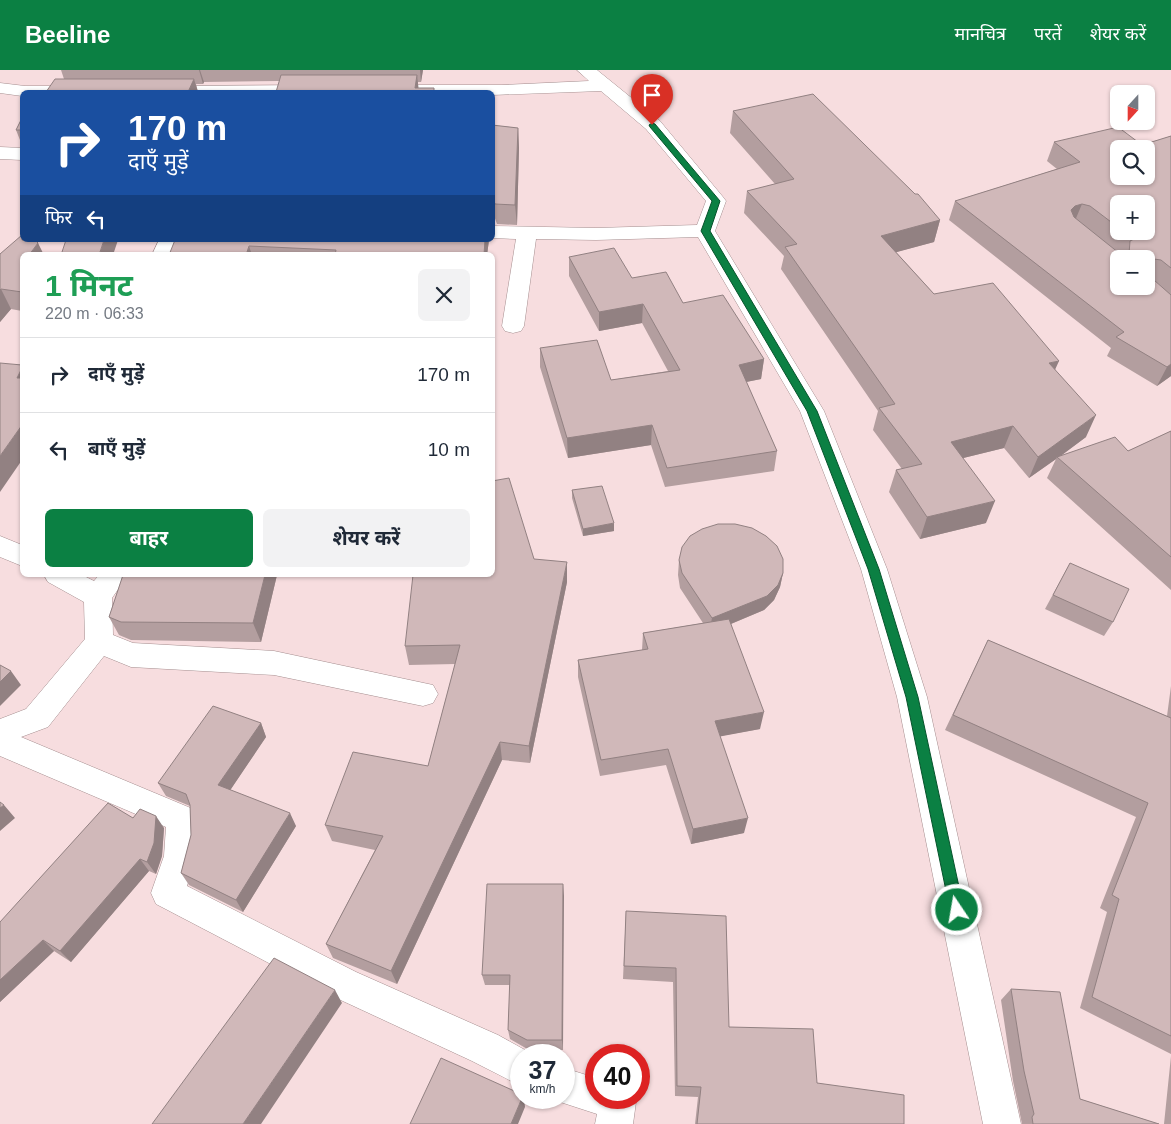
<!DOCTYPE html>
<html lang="hi">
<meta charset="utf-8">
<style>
:root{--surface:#fff;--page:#f2f2f3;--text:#1f2937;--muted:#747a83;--line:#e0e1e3;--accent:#0b8043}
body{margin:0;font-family:Helvetica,"Noto Sans Devanagari",sans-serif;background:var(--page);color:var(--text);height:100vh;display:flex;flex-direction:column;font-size:19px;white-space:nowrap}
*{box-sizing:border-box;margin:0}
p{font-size:16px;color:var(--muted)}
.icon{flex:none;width:28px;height:28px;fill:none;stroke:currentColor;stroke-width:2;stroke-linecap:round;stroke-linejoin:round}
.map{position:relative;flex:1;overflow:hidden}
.panel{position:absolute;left:20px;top:182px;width:475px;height:325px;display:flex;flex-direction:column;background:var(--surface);border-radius:8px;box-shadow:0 1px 4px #0004}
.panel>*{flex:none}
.guide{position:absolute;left:20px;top:20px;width:475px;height:152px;border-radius:8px;box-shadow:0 1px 4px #0004;background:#1a4fa0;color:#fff;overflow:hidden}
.needle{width:32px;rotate:201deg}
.buttons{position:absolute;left:1110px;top:15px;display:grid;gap:10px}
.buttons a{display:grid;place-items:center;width:45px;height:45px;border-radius:8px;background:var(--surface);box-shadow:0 1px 4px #0004;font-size:25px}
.speed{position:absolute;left:510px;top:974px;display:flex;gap:10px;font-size:25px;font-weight:700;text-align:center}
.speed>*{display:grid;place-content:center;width:65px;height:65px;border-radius:50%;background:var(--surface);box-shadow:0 1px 4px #0004;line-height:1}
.speed small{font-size:12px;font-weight:400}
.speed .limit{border:8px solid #d22;background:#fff;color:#111}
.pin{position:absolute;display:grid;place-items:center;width:42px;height:42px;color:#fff;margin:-51px -21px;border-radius:50% 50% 50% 0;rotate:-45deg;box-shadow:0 0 5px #0007}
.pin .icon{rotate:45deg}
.me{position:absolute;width:55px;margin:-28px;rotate:348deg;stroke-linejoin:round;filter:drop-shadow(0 0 4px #0008)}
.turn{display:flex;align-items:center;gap:18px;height:105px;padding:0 25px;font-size:22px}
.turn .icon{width:65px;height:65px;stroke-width:2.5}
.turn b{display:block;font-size:35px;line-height:42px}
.then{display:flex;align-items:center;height:48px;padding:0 25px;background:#0003;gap:10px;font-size:19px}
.round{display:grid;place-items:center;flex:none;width:52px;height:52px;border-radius:8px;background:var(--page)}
.headline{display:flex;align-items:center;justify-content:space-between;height:85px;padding:0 25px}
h1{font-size:30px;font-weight:700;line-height:38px;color:#1e9e55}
.button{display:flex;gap:10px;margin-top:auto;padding:10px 25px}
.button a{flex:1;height:58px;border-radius:8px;background:var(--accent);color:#fff;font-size:20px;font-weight:700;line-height:58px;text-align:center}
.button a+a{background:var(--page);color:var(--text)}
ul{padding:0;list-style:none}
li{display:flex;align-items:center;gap:15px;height:75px;padding:0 25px;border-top:1px solid var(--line)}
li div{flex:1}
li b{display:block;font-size:19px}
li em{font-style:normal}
header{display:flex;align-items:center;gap:30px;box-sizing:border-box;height:70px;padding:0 25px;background:var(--accent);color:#fff}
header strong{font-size:24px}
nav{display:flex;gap:28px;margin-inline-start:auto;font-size:18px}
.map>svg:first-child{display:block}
</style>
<header>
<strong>Beeline</strong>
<nav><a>मानचित्र</a><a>परतें</a><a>शेयर करें</a></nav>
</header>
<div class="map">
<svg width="1171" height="1054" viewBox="0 0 1171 1054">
<rect width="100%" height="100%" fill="#f7dddf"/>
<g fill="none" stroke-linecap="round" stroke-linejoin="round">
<defs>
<path id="minor" d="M577,0H597L660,51L723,127L726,131L715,161L824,341L887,499L927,627L1021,1054H983L897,627L861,499L800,341L698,167L596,170L536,169L524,256L521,261L513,263L505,261L502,256L516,169L492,168V156L596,158L697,155L706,131L646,59L601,21L492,25V22H390L388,20L391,16L397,15H502L589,11Z
M0,13L25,16H84L90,17L93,21L22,22V26L0,23Z
M314,15L320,16L323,20L321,22L151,21L154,17L160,16Z
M0,77L22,78V90L0,89Z
M159,170H179L172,185H152Z
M0,466L22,475V496L0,487Z
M44,505H82L94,511L99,505H128L112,528L113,565L133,573L274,581L433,615L438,624L433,633L423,636L274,605L131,597L104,586L48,657L21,667L193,739C204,763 194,792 187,816L356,902L498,965L534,985H521V1016L472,991L332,926L156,834L151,823L164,786L166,757L0,686V649L26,639L85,569L84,532L48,512Z
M564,998L596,1008V1028H634L636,1032L633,1054H595L597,1044L551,1029L550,1028H564Z"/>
</defs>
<!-- minor casing -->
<use href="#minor" stroke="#a58e8f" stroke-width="1"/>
<!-- minor -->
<use href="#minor" fill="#fff" fill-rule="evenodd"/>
</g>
<!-- wall -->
<path fill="#b39e9f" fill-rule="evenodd" d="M61,0H423L421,12H418V18L435,22L279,11L204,12L203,14H196L198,22L64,9Z
M733,41L940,150L934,172L896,182L934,224L1055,299L1086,367L1060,386L1128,381L1171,361V520L1047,408L1056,389L1029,408L1004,378L963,388L986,453L920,469L889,422L896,400L902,399L873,360L878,341L781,199L784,186L744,143L747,121L775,114L730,63Z
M22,48V75L16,60Z
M492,55L518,58L519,78L517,155L497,154L492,140Z
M1171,66V306L1157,316L1107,286L1111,278L949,150L955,131L1057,99L1047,91L1054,72L1142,75ZM1119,134L1146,161H1119ZM1146,189V216H1119Z
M175,170H489L487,185H169Z
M0,184L22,185V241L11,239L0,252Z
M569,187L632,208L683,233L764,289L761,309L746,312L777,381L774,401L665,417L651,375L568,388L540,297V278L611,310L668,301L642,253L599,261L569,206Z
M572,420L614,461L583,466L572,428Z
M534,489L567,512L530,693L502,690L397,914L333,888L326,874L375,780L332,771L325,755L428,696L455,594L409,595L405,576Z
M679,490L783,503L780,517L774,530L764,540L731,554L760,659L720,666L744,763L691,774L666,695L600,706L578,607V590L642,580L643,563L703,553L680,518L678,505Z
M1070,493L1113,552L1104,566L1045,539Z
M123,505H277L261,572L131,570L119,565L109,547Z
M988,570L1167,646L1171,616V984L1080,938L1107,842L1100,838L1136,747L945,660Z
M261,653L266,667L230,720L296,756L243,842L189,815L181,803L191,765L190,736L166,726L158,713Z
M133,748L164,758L162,786L156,804L149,801L71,892L54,881L0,932V852Z
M563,814V980H529L510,969L508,960L510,915H485L482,905Z
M626,841L729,957L817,1013L904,1054H695L698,1027L675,1026L673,912L623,909Z
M1011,919L1080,1029L1159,1054H1022L1013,1011L1001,930Z
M1171,986V1054H1164Z"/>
<!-- shaded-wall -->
<path fill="#928182" d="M199,0H200L204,12L203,14Z
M420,0H423L421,12Z
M417,5L419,22L415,18Z
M194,9L198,22H188Z
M518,58L519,78L517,155L515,135Z
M1082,134L1074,153L1071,140L1075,136Z
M940,150L934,172L875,188L881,166Z
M104,170H118L113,185H99Z
M485,170H489L487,185H484Z
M38,173L44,185H29Z
M249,176L252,185H246Z
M1,219L11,239L0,252V220Z
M643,234L642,253L599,261V242Z
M764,289L761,309L736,314L739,295Z
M1059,291L1049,313V293Z
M1171,294V306L1157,316L1167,297Z
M22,298V319L17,308Z
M1096,345L1086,367L1058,388L1057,387L1056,389L1029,408L1038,387Z
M22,355V390L0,422V386Z
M652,355L651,375L568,388L567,368Z
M1013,356L1004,378L943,393L951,372Z
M995,431L986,453L920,469L927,447Z
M614,453V461L583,466V459Z
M567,492V512L530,693L529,676Z
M783,503L780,517L774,530L764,540L709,563L712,548Z
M265,505H277L261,572L253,553Z
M11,601L21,615L0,636V612Z
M764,642L760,659L712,668L715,651Z
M261,653L266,667L225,728L218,715Z
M500,672L502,690L397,914L391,901Z
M4,735L15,748L0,761V738Z
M290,743L296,756L243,842L236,830Z
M156,746L164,758L162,786L156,804L147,792Z
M748,748L744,763L691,774L693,759Z
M140,789L149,801L71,892L60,881Z
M563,814L564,826L563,980L562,970Z
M43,870L54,881L0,932V910Z
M335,920L342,933L261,1054H243Z
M522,1028H524L525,1037L518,1054H511Z"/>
<!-- building -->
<path fill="#d0b8b9" stroke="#928182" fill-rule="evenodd" d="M281,5H417L415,18H434V22H276Z
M55,9H194L188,22H46Z
M813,24L915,124H918L940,150L881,166L934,224L993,213L1059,291L1049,293L1096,345L1038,387L1013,356L951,372L995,431L927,447L896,400L922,394L879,338L895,334L785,177L797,174L747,121L794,109L733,41Z
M22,48V60H16Z
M492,55L518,58L515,135L495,134L492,125Z
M1118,57L1142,75L1171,66V198L1161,190L1154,189L1153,195H1146V189H1119V216H1146V203L1171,225V294L1167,297L1116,267L1124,262L955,131L1080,92L1054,72ZM1119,79H1146V106H1119ZM1082,134L1090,136L1119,158V134H1146V161H1123L1134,169L1130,171L1129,184L1119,183L1074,147L1071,140L1075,136Z
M22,165V170H35L38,173L29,185H22V222L1,219L0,220V184Z
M66,170H104L99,185H61Z
M175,170H485L484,185H335L336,180L249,176L246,185H169Z
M614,178L632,208L666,202L683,233L723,225L764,289L739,295L777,381L667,398L652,355L567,368L540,278L597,270L611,310L680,300L643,234L599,242L569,187Z
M0,293L22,295V298L17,308H22V355L0,386Z
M1171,361V487L1057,387L1115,367L1128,381Z
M509,408L534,489L567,492L529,676L500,672L391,901L326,874L383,766L325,755L353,682L428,696L460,575L405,576L413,505H492V411Z
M602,416L614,453L583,459L572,420Z
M718,454H735L752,458L766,466L777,476L783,489V503L778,515L767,526L712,548L682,503L679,490L682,477L690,466L702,459Z
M1070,493L1129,519L1113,552L1053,525Z
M123,505H265L253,553L121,552L109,547Z
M729,549L764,642L715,651L748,748L693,759L668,679L601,690L578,590L648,579L643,563Z
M988,570L1171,648V966L1092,927L1119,829L1112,825L1148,733L953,645Z
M0,595L11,601L0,612Z
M213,636L261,653L218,715L290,743L236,830L181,803L191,765L190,735L186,724L158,713Z
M0,732L4,735L0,738Z
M108,733L133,748L140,739L156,746L154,773L147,792L140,789L60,881L43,870L0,910V852Z
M487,814H563L562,970H527L508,960L510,905H482Z
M626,841L726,846L729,957L813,959L817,1013L904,1025V1054H697L701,1017L677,1016L676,898L624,896Z
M274,888L335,920L243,1054H152Z
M1011,919L1060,922L1080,1029L1159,1054H1033L1032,1047L1034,1044L1024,1001Z
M441,988L521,1024V1028H522L511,1054H410Z"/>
<!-- route -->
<path fill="#0b8043" stroke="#07532c" d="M652,53L655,54L720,131L710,161L817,341L879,499L918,627L964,840L962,845L957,847L952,845L950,840L906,627L868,499L807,341L701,161L712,131L650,57L649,55Z"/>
</svg>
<div class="buttons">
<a><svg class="needle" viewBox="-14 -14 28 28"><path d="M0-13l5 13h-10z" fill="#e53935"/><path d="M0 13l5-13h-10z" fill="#747a83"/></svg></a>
<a><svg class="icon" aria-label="search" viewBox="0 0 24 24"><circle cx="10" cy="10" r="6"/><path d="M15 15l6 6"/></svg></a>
<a>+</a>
<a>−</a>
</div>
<div class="speed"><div>37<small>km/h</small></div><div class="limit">40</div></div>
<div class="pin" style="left:652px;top:55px;background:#d93025"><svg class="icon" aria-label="arrive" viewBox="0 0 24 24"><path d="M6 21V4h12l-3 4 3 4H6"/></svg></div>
<svg class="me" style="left:957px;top:840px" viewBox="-20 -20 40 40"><circle r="17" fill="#0b8043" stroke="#fff" stroke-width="3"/><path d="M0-11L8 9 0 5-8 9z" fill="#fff"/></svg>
<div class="guide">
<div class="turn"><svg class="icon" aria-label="right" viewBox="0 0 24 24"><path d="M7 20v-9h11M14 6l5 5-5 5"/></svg><div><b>170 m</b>दाएँ मुड़ें</div></div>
<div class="then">फिर<svg class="icon" aria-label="left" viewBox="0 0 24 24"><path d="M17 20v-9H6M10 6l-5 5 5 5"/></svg></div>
</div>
<section class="panel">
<div class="headline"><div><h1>1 मिनट</h1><p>220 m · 06:33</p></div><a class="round"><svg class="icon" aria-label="close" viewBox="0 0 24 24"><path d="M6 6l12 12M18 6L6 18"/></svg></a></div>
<ul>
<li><svg class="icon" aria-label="right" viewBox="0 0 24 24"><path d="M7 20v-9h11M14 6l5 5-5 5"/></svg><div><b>दाएँ मुड़ें</b></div><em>170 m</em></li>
<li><svg class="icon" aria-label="left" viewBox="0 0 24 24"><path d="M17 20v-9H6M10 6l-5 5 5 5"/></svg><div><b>बाएँ मुड़ें</b></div><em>10 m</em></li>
</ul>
<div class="button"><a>बाहर</a><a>शेयर करें</a></div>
</section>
</div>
